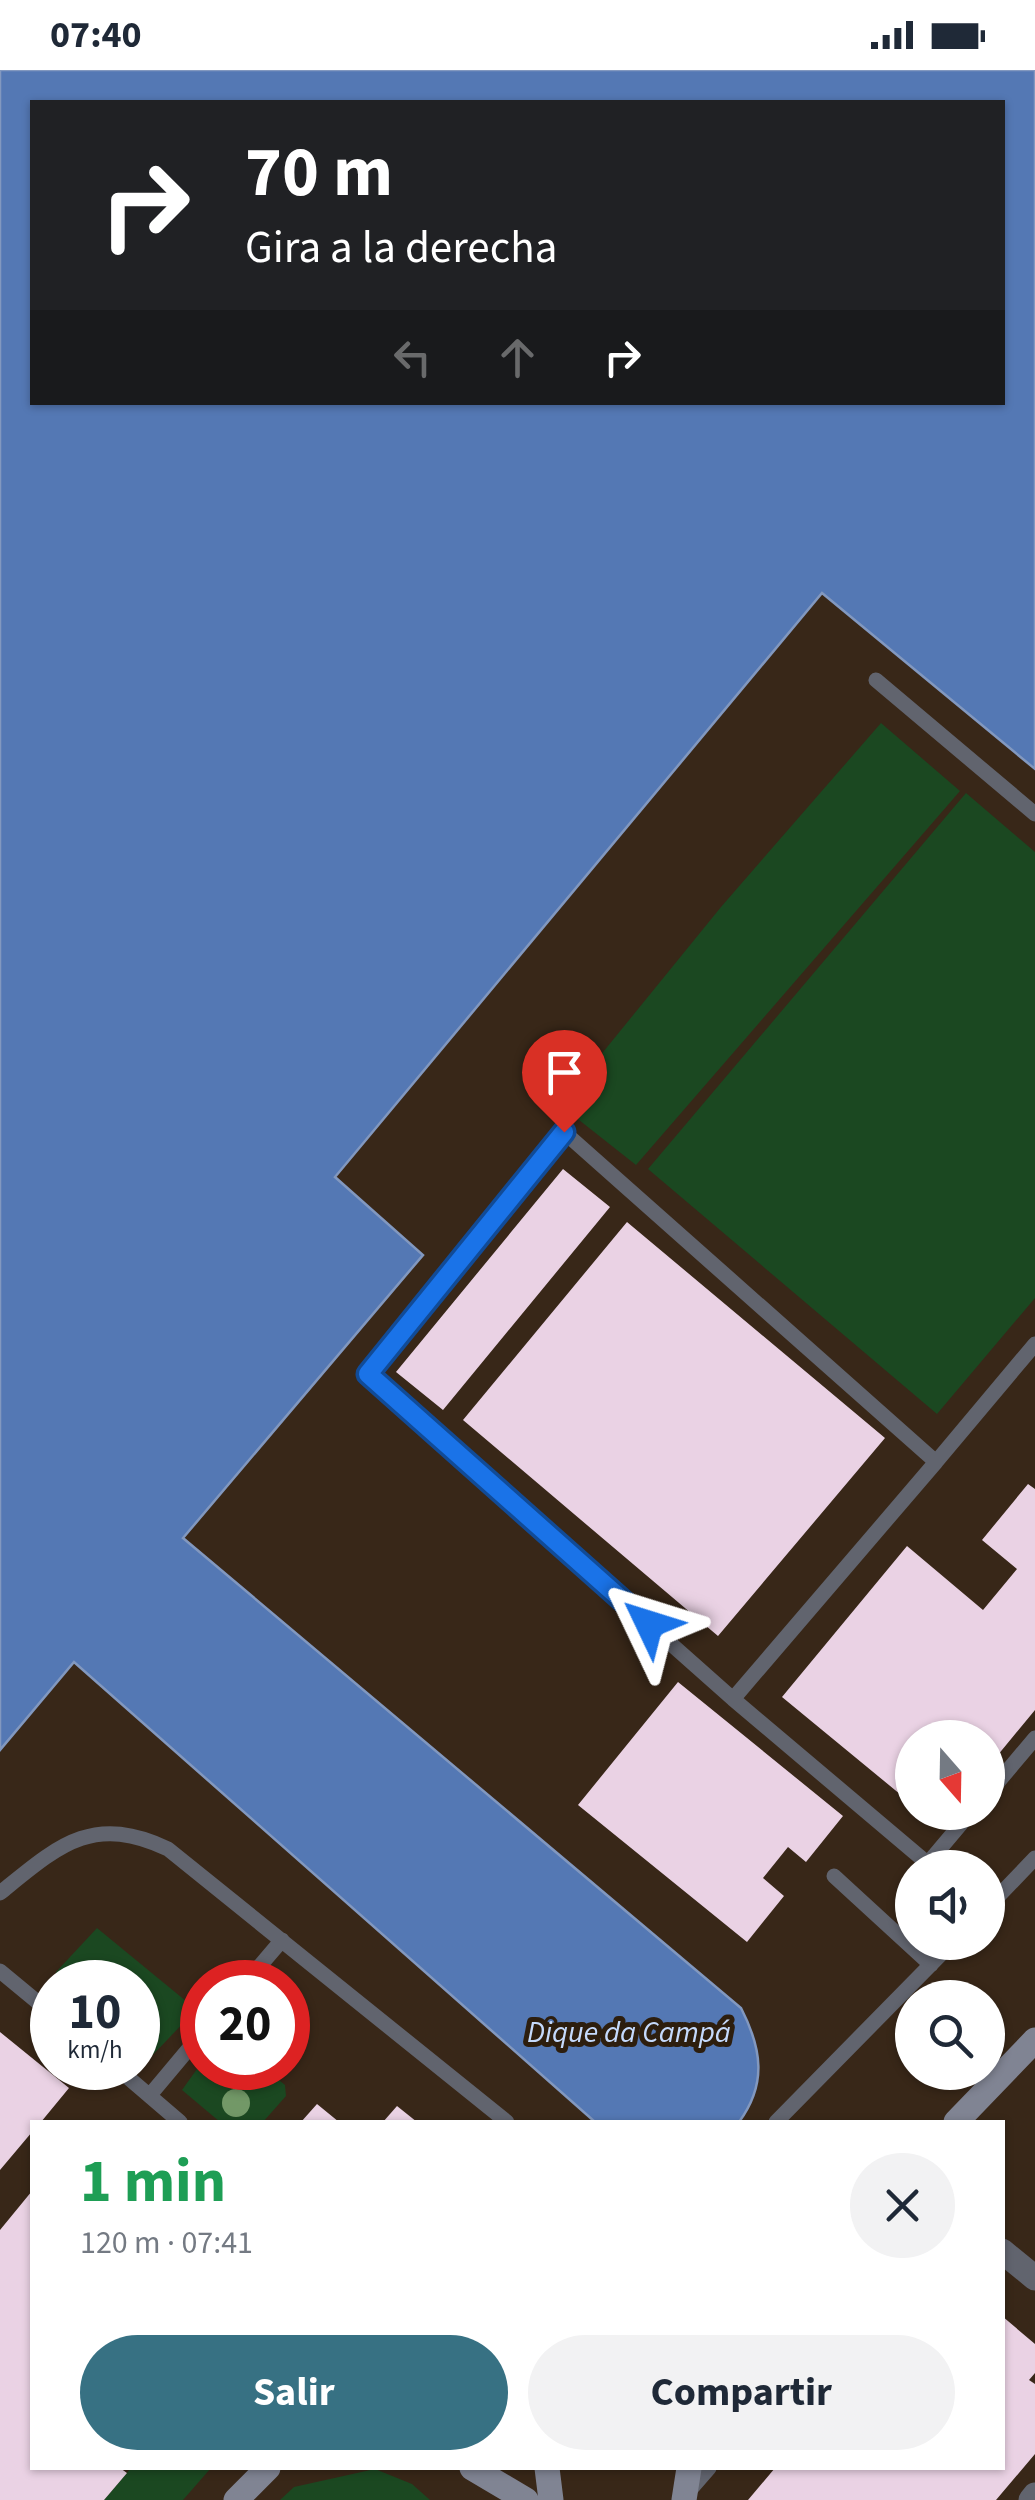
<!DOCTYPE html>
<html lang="es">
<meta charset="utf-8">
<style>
:root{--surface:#fff;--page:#f2f2f3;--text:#1f2937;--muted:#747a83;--accent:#377183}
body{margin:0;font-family:"Source Sans 3",sans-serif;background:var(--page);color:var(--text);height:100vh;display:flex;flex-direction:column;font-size:38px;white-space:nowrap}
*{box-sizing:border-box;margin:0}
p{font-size:32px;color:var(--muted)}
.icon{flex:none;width:55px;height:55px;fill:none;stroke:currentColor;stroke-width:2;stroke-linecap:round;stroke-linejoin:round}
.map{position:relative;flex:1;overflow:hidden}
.panel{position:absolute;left:30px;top:2050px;width:975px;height:350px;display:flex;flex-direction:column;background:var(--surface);border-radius:0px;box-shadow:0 2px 8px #0004}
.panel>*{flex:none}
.hud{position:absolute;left:30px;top:30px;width:975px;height:305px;border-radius:0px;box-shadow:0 2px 8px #0004;background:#202124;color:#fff;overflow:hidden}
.needle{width:65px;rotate:160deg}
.fabs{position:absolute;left:895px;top:1650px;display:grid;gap:20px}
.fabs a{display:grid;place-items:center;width:110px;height:110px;border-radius:50%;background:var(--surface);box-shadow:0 2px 8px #0004;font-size:50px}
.speed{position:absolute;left:30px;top:1890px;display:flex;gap:20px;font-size:50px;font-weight:700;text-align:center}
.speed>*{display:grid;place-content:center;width:130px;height:130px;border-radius:50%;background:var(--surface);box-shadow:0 2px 8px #0004;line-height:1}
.speed small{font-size:25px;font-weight:400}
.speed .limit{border:15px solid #d22;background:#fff;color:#111}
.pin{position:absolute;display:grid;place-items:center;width:85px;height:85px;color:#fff;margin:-102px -42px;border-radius:50% 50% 50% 0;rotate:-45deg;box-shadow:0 0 10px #0007}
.pin .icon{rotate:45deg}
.me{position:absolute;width:110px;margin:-55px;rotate:311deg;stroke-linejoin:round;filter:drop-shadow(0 0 8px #0008)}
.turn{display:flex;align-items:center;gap:35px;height:210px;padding:0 50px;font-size:45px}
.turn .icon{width:130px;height:130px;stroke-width:2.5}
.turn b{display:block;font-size:70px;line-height:85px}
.lanes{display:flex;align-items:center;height:95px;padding:0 50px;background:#0003;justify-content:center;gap:50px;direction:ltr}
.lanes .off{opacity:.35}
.round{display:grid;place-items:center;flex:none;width:105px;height:105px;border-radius:52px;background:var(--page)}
.headline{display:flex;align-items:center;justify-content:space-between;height:170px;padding:0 50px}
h1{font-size:60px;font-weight:700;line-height:75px;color:#1e9e55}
.cta{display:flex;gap:20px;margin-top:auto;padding:20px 50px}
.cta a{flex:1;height:115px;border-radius:60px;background:var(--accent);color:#fff;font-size:40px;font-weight:700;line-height:115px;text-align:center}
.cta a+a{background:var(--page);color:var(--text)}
.status{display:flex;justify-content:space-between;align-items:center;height:70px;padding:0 50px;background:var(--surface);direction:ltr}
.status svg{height:28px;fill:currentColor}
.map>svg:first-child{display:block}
</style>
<div class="status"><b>07:40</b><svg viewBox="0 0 49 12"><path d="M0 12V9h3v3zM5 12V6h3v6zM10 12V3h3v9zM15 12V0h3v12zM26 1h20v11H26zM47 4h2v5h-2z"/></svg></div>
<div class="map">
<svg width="1035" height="2430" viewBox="0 0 1035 2430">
<rect width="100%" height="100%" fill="#382718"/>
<!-- green -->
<path fill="#1b4821" d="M881,653L960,721L636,1095L560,1035L721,837Z
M966,723L1035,782V1228L937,1344L648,1099Z
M97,1858L192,1936L191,1945L147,1991L138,1985V1912H54L56,1902Z
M202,1992V1998H264L285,2015L286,2026L263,2052H220L182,2020Z
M131,2398H211L183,2430H104Z
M375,2399L412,2414L430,2430H280L294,2417Z"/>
<!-- water -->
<path fill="#5478b4" stroke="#8298bf" stroke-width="2.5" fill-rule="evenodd" d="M0,0H1035V699L822,523L335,1107L423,1185L183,1468L741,1938C762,1979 767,2014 739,2052H595L74,1592L0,1680ZM32,32H1002V332H32Z"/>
<!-- building -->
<path fill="#ead2e4" d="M563,1099L610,1137L443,1340L396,1302Z
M627,1152L885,1368L718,1566L463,1350Z
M1028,1414L1035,1419V1640L988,1697V1668H912V1734L782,1627L907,1476L983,1540L1017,1499L982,1470Z
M678,1612L843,1746L806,1792L788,1777L763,1808L784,1826L747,1872L578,1735Z
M0,1962L69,2018L41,2052H32V2062L0,2100Z
M317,2034L339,2052H301Z
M397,2036L417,2052H383Z
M32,2121V2398H120L127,2403L104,2430H0V2160Z
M1002,2246L1035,2274V2303L1029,2310L1035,2314V2384L996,2430H748L775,2398H1002Z"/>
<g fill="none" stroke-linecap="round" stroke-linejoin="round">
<!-- lane -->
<path stroke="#61646e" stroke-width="15" d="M876,610L1035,744
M936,1392L1035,1274
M733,1629L936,1392L564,1062L368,1305L733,1629L933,1798
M988,1724L1035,1668
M928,1793L971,1742
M834,1806L931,1895
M0,1823C58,1776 92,1743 168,1779L507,2052
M988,1837L1035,1788
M0,1901L52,1944
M246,1912L282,1870
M117,1998L180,2052
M150,2025L202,1963
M776,2052L953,1872
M689,2421L709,2398"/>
<!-- street -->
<path stroke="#61646e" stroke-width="25" d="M1002,2181L1035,2208
M1031,2430L1035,2425"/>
<!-- secondary -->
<path stroke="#808493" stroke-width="25" d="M956,2052L1035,1970
M472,2398L526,2430
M547,2398L551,2430
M236,2430L268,2398
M684,2430L689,2398"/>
</g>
<!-- trees -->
<circle fill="#729867" cx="236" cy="2033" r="14"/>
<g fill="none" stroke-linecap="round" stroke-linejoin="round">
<defs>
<path id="route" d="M564,1062L368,1304L649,1554"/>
</defs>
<!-- route casing -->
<use href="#route" stroke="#114b97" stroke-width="25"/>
<!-- route -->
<use href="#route" stroke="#1a73e8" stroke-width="18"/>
</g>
<g text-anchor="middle" stroke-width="10" stroke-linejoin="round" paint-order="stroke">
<!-- water labels -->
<g font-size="30" font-style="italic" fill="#c5dafc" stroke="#2d1e0e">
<text x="629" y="1972">Dique da Campá</text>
</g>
</g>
</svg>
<div class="fabs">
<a><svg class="needle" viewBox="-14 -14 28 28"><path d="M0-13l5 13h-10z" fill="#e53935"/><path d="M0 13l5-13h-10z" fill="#747a83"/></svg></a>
<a><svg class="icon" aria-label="sound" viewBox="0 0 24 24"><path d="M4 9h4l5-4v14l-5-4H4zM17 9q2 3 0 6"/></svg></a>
<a><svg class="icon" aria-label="search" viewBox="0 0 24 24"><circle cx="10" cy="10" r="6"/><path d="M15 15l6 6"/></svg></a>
</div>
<div class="speed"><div>10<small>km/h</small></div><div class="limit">20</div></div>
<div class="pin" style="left:564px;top:1062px;background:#d93025"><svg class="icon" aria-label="arrive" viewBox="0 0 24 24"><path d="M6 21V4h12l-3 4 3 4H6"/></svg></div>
<svg class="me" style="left:649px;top:1554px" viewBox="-20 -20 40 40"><path d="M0-17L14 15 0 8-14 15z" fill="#1a73e8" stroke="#fff" stroke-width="4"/></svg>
<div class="hud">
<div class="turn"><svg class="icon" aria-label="right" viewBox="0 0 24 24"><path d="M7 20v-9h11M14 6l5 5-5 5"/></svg><div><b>70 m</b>Gira a la derecha</div></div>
<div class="lanes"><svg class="icon off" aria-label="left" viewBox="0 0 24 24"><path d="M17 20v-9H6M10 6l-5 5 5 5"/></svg><svg class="icon off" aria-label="ahead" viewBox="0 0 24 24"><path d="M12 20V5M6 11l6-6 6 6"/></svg><svg class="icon" aria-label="right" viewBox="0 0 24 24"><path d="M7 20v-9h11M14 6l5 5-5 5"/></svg></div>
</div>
<section class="panel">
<div class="headline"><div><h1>1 min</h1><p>120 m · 07:41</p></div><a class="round"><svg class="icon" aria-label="close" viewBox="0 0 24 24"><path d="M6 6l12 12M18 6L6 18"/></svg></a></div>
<div class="cta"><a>Salir</a><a>Compartir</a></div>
</section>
</div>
